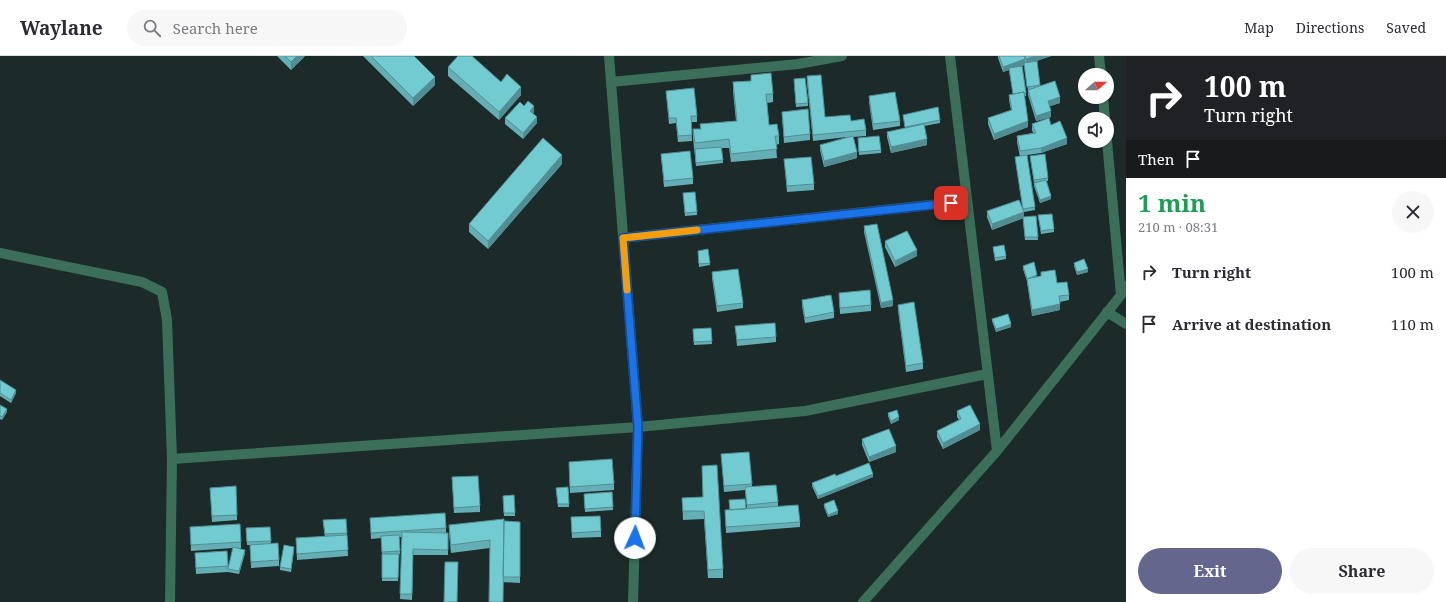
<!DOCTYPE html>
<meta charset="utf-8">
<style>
:root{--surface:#fff;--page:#f7f7f7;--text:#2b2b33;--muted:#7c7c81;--line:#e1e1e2;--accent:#63678d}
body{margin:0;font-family:"Noto Serif",serif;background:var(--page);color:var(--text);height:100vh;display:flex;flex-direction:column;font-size:15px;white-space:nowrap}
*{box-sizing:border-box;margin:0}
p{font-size:13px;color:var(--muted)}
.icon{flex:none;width:22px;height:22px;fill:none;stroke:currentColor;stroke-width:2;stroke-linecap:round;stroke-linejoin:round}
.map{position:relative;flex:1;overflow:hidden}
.sheet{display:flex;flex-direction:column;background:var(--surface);width:320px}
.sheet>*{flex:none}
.guide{background:#202124;color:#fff;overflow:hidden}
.needle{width:26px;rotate:69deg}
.tools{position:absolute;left:1078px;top:12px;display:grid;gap:8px}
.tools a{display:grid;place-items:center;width:36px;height:36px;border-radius:50%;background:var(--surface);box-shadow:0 1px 3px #0004;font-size:20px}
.pin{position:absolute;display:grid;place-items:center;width:34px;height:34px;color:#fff;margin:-17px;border-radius:8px;box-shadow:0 2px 6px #0006}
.me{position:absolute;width:44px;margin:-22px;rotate:2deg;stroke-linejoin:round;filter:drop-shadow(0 0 3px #0008)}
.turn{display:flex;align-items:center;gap:14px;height:84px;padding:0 12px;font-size:18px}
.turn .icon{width:52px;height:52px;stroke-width:2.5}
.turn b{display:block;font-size:28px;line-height:34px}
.then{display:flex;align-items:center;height:38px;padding:0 12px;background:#0003;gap:8px;font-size:15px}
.round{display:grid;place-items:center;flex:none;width:42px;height:42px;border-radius:21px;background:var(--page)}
.overview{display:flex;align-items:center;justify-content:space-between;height:68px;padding:0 12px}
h1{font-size:24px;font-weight:700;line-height:30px;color:#1e9e55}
.button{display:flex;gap:8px;margin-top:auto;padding:8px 12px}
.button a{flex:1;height:46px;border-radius:24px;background:var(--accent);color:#fff;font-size:16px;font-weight:700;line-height:46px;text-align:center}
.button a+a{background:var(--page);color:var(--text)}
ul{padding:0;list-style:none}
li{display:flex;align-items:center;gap:12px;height:52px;padding:0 12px}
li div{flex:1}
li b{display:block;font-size:15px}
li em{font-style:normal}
header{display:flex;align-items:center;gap:24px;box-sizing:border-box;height:56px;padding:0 20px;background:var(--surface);border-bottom:1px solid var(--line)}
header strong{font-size:19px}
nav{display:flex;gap:22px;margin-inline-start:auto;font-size:14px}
.search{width:280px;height:36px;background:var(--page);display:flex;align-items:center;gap:10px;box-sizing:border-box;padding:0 14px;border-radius:22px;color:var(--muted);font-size:15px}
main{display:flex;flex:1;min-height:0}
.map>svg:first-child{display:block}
</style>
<header>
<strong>Waylane</strong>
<div class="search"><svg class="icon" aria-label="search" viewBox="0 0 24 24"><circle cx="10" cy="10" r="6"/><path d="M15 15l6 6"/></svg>Search here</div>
<nav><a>Map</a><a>Directions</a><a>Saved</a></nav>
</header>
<main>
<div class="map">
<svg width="1126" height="546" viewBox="0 0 1126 546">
<rect width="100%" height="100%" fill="#1c2b29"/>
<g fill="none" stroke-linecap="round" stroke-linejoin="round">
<!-- minor -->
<path stroke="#3c6f59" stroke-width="10" d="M609,0L638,371L633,546
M950,0L997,395
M1099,0L1101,19
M611,26L798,8L842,0
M1103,41L1105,63
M1107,85L1121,239
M623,182L967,145
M0,197L142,226L162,236L167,264L172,403L170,546
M1107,256L1126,268
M172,403L638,371L805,355L987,318
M863,546L997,395L1121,239L1126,230"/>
</g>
<!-- wall -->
<path fill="#63afb5" d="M277,0H305L291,14Z
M363,0H414L435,29L413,50Z
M998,0H1051L1036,5L1040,30L1060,47L1049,50L1051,61L1036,65L1028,39V34L1024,9L1022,10L1026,37V40H1024L1028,71L994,84L988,68V62L1011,54L1009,44V39L1013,38L1009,14L1003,16L998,2Z
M448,11L501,26L521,39L499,64L448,20Z
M751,19L773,38V46L767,47L769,69L779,80V88L776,89L777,102L731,106L729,92H722L723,107L696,110L693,82V73H700V68L736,65L733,35V26L751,25Z
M807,20L825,61L851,65L866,74V80L853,81L857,102L824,111L820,94V89L847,81L813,85L807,26Z
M794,26L808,47V50L796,51Z
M666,35L697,60V66H691L692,85L678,86L676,67L669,68Z
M869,40L900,65V70L873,74L869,46Z
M524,50L534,56L533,57L537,67L523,83L505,68V62Z
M782,56L810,78V84L784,87Z
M903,59L940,64V67L924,70L927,89L891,97L887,81V76L905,72Z
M1032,68L1051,69L1067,88L1041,97L1027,99L1035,154L1024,156V161L1036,160L1038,184H1025L1023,162L992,174L987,161V155L1023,156L1015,101H1020L1017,86V80L1033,77L1032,74Z
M858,85L881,94V97L859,99Z
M661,98L693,122V128L664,131Z
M1030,100L1048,122V125H1046L1051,143L1040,147L1034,130V127H1037H1034Z
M784,103L814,128V134L787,136Z
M562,108L488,193L469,176V168Z
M683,137L697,156V159L685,160Z
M1038,159L1054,173V176L1041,178Z
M864,170L893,250L881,252L864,176Z
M885,185L917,200L895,211L885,191Z
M993,191L1006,200V203L995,205Z
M698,195L710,207V209L699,211Z
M1074,207L1088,216L1077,219L1074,210Z
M1023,210L1037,221L1041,220V216L1057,227L1069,239V244L1060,246V254L1032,260L1027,225L1023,213Z
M712,216L743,247V252L717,256L712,222Z
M839,237L871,249V255L840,258Z
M802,244L834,256V262L805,267L802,250Z
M898,249L923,307V313L906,316L898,254Z
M992,263L1011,271L996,276L992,265Z
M735,270L776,281V286L737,290Z
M711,272L712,288L694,289L693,273Z
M0,324L16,337L11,347L0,340Z
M0,349L7,356L2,364L0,363Z
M957,355L980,374L943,393L937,381V375L959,364L957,361Z
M888,357L899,364L891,368L888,360Z
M862,383L896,396L869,406L862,389Z
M721,398L752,428V431L778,446V450L800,466V471L726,477L725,454L747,453L745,434L724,436Z
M569,406L614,428V434L570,437Z
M702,410L723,513V522H708L704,463L683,464L682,442L703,441Z
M836,420L873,421L818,443L812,430V427Z
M452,421L480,450V456L454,457Z
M568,431L569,451H558L556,432Z
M210,432L237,459V464L212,466Z
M612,436L613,454L585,456L584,438Z
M514,439L515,460H504L503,440Z
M824,448L838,458L828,461L824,451Z
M571,461L601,475V481L572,482Z
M370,462L446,472V477H448V499H413L412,544L400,543L402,481H399L400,498H399L398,525H382V498L381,482L371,483Z
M504,465L520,466V527L503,526L490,492L451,497L449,477V469Z
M323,467L347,477L348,500L297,504L296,482L325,481Z
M190,471L241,486V492H237L245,497L239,518L228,516L196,518L195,497L227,495L228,512L233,492L191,495Z
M270,471L271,488L279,504V510L251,512L250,489H247L246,475Z
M294,494L291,516L280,514V511Z"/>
<!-- shaded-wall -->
<path fill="#508e93" d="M297,0H305L291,14V6Z
M1035,0H1051L1026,9V3Z
M1025,3V9L1024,7V9L1009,14V12V14L1003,16V11Z
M435,21V29L413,50V42Z
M521,31V39L499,64V56Z
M1060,41V47L1048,51V45Z
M534,50V56L530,61V55Z
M1051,55V61L1036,65V60Z
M537,61V67L523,83V77Z
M1028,65V71L994,84V78Z
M1067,82V88L1041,97V92Z
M927,83V89L891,97V91Z
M857,96V102L824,111V105Z
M562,99V108L488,193V185Z
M1051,140V143L1040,147V144Z
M1024,156V162L992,174V168Z
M917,194V200L895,211V205Z
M1088,213V216L1077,219V216Z
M893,244V250L881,252V247Z
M1060,248V254L1032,260V254Z
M1011,268V271L996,276V273Z
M16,334V337L11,347V344Z
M7,353V356L2,364V361Z
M899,361V364L891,368V365Z
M980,368V374L943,393V387Z
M896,390V396L869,406V401Z
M873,418V421L818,443V440Z
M838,455V458L828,461V459Z
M245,494V497L239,518V515Z"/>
<!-- building -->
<path fill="#73cbd2" stroke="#508e93" d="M285,0H297L291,6Z
M371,0H414L435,21L413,42Z
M458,0H472L501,26L507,18L521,31L499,56L448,11Z
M999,0H1024L1025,3L1003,11Z
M1025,0H1035L1026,3Z
M1037,5L1040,29L1027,31L1024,7Z
M1022,10L1026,37L1024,38V36L1013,38L1009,12Z
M771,17L773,38H766L769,69L777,68L779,80H775L777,93L731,98L729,83L695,87L693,73H701L700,68L737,65L733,26L751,25V19Z
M821,19L825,61L850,59L851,65L864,63L866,74L813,79L807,20Z
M805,22L808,47L796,48L794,23Z
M1055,25L1060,41L1048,45L1051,55L1036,60L1028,34Z
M694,32L697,60H691L692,79L678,80L676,62H669L666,35Z
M895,36L900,65L873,68L869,40Z
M1024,36L1028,65L994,78L988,62L1012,54L1009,39Z
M528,45L534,50L530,55L537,61L523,77L505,62L520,46L524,50Z
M938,51L940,64L905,71L903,59Z
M808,53L810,78L784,81L782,56Z
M1049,62L1051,69L1060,65L1067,82L1041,92L1020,95L1017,80L1036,77L1032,68Z
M924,68L927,83L891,91L887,76Z
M853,80L857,96L824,105L820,89Z
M879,80L881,94L859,96L858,82Z
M543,82L562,99L488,185L469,168Z
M721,91L723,104L696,107L695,93Z
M690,95L693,122L664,125L661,98Z
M1045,98L1048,122L1034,124L1030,100Z
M1027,99L1035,151L1023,153L1015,101Z
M811,101L814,128L787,130L784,103Z
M1046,124L1051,140L1040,144L1034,127Z
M695,136L697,156L685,157L683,137Z
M1019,144L1024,156L992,168L987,155Z
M1052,158L1054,173L1041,175L1038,159Z
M1036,160L1038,181H1025L1023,161Z
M877,168L893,244L881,247L864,170Z
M907,175L917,194L895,205L885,185Z
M1004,189L1006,200L995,202L993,191Z
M708,193L710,207L699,208L698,195Z
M1084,203L1088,213L1077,216L1074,207Z
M1034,206L1037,219L1027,223L1023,210Z
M738,213L743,247L717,250L712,216Z
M1055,214L1057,227L1067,226L1069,239L1059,240L1060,248L1032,254L1027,223L1041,220V216Z
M870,234L871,249L840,252L839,237Z
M831,239L834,256L805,262L802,244Z
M914,246L923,307L906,310L898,249Z
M1008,258L1011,268L996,273L992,263Z
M775,267L776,281L737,284L735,270Z
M711,272L712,285L694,286L693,273Z
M0,324L16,334L11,344L0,337Z
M0,349L7,353L2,361L0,360Z
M970,349L980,368L943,387L937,375L961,363L957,355Z
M897,354L899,361L891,365L888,357Z
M889,373L896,390L869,401L862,383Z
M749,396L752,428L724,430L721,398Z
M612,403L614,428L570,431L569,406Z
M869,407L873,418L818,440L812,427L835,418L836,420Z
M717,409L723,513L708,514L704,455H683L682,442L703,441L702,410Z
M478,420L480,450L454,452L452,421Z
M776,429L778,446L747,449L745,431Z
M236,430L237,459L212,460L210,432Z
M568,431L569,448H558L556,432Z
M612,436L613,451L585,453L584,438Z
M514,439L515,457H504L503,440Z
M745,443L746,453L730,454L729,444Z
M834,444L838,455L828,459L824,448Z
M798,449L800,466L726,471L725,454Z
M445,457L446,472L371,477L370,462Z
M600,460L601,475L572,477L571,461Z
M346,463L347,477L325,478L323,464Z
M504,463L503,546H489L490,484L451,489L449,469Z
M504,465L520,466V521H503Z
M240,468L241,486L191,489L190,471Z
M270,471L271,485L247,486L246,472Z
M402,476L448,477V494L413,493L412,538H400Z
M347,479L348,494L297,498L296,482Z
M399,479L400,495L382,496L381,480Z
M278,487L279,504L251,506L250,489Z
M284,489L294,491L291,513L280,511Z
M233,491L245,494L239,515L228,513Z
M227,495L228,510L196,512L195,497Z
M382,498H399L398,522H382Z
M445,506H458L457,546H444Z"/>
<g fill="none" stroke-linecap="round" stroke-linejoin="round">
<defs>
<path id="route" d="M635,482L638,371L623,182L951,147"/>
</defs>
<!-- route casing -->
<use href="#route" stroke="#114b97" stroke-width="10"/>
<!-- route -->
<use href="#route" stroke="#1a73e8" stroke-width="7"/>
<!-- slow -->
<path stroke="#f59e0b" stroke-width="7" d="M627,234L623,182L697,174"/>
</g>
</svg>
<div class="tools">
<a><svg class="needle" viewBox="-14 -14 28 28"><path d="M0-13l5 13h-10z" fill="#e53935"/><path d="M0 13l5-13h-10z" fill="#7c7c81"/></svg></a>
<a><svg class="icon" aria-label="sound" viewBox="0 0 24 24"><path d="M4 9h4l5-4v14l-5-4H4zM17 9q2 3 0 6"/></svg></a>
</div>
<div class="pin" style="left:951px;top:147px;background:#d93025"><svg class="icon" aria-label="arrive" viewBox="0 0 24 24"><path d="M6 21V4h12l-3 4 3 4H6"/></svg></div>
<svg class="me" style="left:635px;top:482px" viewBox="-20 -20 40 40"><circle r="19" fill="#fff"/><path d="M0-13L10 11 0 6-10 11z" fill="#1a73e8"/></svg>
</div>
<section class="sheet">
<div class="guide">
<div class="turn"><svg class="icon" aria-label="right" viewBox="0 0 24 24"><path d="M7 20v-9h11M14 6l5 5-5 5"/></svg><div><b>100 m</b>Turn right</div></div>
<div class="then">Then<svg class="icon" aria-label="arrive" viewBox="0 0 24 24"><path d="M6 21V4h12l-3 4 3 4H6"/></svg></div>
</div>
<div class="overview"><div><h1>1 min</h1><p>210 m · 08:31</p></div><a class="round"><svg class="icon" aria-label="close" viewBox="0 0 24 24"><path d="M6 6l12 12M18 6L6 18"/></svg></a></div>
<ul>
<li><svg class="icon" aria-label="right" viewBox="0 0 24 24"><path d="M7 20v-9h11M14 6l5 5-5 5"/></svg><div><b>Turn right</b></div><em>100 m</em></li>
<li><svg class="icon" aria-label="arrive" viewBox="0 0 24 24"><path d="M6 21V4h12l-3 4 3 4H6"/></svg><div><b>Arrive at destination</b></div><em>110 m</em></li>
</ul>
<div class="button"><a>Exit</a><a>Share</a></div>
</section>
</main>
